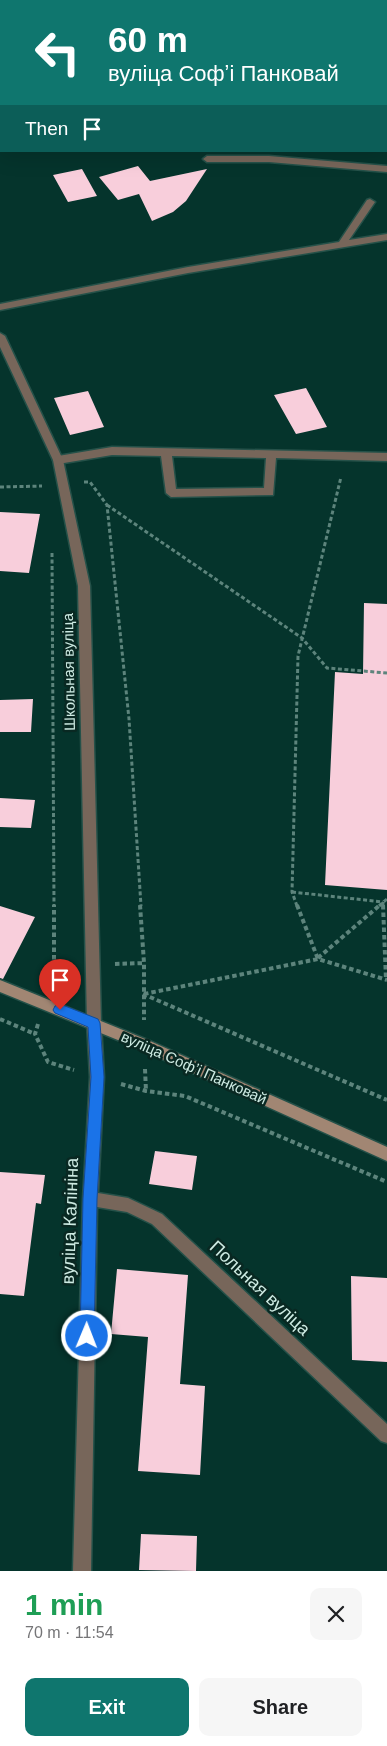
<!DOCTYPE html>
<meta charset="utf-8">
<style>
:root{--surface:#fff;--page:#f6f6f6;--text:#202124;--muted:#757577;--accent:#0f766e}
body{margin:0;font-family:Helvetica,sans-serif;background:var(--page);color:var(--text);height:100vh;display:flex;flex-direction:column;font-size:19px;white-space:nowrap}
*{box-sizing:border-box;margin:0}
p{font-size:16px;color:var(--muted)}
.icon{flex:none;width:28px;height:28px;fill:none;stroke:currentColor;stroke-width:2;stroke-linecap:round;stroke-linejoin:round}
.map{position:relative;height:1571px;overflow:hidden}
.sheet{display:flex;flex-direction:column;background:var(--surface);flex:1}
.sheet>*{flex:none}
.banner{position:absolute;left:0px;top:0px;width:388px;height:152px;box-shadow:0 5px 20px #0002;background:#0f766e;color:#fff;overflow:hidden}
.pin{position:absolute;display:grid;place-items:center;width:42px;height:42px;color:#fff;margin:-51px -21px;border-radius:50% 50% 50% 0;rotate:-45deg;box-shadow:0 0 5px #0007}
.pin .icon{rotate:45deg}
.me{position:absolute;width:55px;margin:-28px;rotate:1deg;stroke-linejoin:round;filter:drop-shadow(0 0 4px #0008)}
.turn{display:flex;align-items:center;gap:18px;height:105px;padding:0 25px;font-size:22px}
.turn .icon{width:65px;height:65px;stroke-width:2.5}
.turn b{display:block;font-size:35px;line-height:42px}
.then{display:flex;align-items:center;height:48px;padding:0 25px;background:#0003;gap:10px;font-size:19px}
.round{display:grid;place-items:center;flex:none;width:52px;height:52px;border-radius:10px;background:var(--page)}
.headline{display:flex;align-items:center;justify-content:space-between;height:85px;padding:0 25px}
h1{font-size:30px;font-weight:800;line-height:38px;color:#1e9e55}
.cta{display:flex;gap:10px;margin-top:auto;padding:10px 25px}
.cta a{flex:1;height:58px;border-radius:10px;background:var(--accent);color:#fff;font-size:20px;font-weight:800;line-height:58px;text-align:center}
.cta a+a{background:var(--page);color:var(--text)}
.map>svg:first-child{display:block}
</style>
<div class="map">
<svg width="387" height="1571" viewBox="0 0 387 1571">
<rect width="100%" height="100%" fill="#05342c"/>
<!-- building -->
<path fill="#f8cedb" d="M138,166L150,181L207,169L186,201L173,212L152,221L139,194L118,200L99,177Z
M82,169L97,196L68,202L53,175Z
M306,388L327,427L296,434L274,395Z
M88,391L104,427L70,435L54,398Z
M0,512L40,514L29,573L0,571Z
M364,603L387,604V890L325,885L335,672L363,674Z
M33,699L31,732H0V700Z
M0,798L35,800L31,828L0,827Z
M0,906L35,917L3,979L0,978Z
M155,1151L197,1156L192,1190L149,1184Z
M0,1172L45,1175L41,1204L36,1203L24,1296L0,1294Z
M117,1269L188,1275L180,1384L205,1386L200,1475L138,1471L148,1337L111,1334Z
M351,1276L387,1278V1362L352,1360Z
M141,1534L197,1536L196,1571L139,1570Z"/>
<g fill="none" stroke-linecap="round" stroke-linejoin="round">
<defs>
<path id="service" d="M269,156L387,166V172L269,162H207L203,159L207,156Z
M370,199L375,202L349,240L387,234V240L188,273L0,310V304L188,267L339,242L367,200Z
M112,447L387,453V461L276,458L273,495L171,497L166,493L161,456L112,455L58,464L53,460L58,456ZM172,456L266,458L264,488L176,489Z"/>
<path id="minor" d="M94,1017L99,1019L101,1023L104,1077L98,1193L128,1198L162,1214L387,1424V1443L381,1441L152,1224L127,1212L97,1207L91,1571H73L83,1199L90,1077L87,1023L89,1019Z"/>
<path id="tertiary" d="M0,333L5,336L63,460L90,586L101,1023L99,1027L94,1029L89,1027L87,1023L78,586L53,460L0,347Z"/>
<path id="secondary" d="M0,980L150,1041L387,1147V1161L140,1049L0,992Z"/>
</defs>
<!-- service casing -->
<use href="#service" stroke="#255149" stroke-width="3"/>
<!-- minor casing -->
<use href="#minor" stroke="#255149" stroke-width="3"/>
<!-- tertiary casing -->
<use href="#tertiary" stroke="#255149" stroke-width="3"/>
<!-- secondary casing -->
<use href="#secondary" stroke="#255149" stroke-width="3"/>
<!-- path-far1 -->
<path stroke="#5d847c" stroke-width="3" stroke-dasharray="4 2.5" stroke-linecap="butt" d="M84,482H90L107,505L129,719L141,906
M0,487L42,486
M107,505L302,638L327,668L387,673
M52,553L54,906
M292,892L383,902
M383,902V906
M297,906L292,892L298,656L341,477
M379,906L387,899"/>
<!-- path -->
<path stroke="#5d847c" stroke-width="4" stroke-dasharray="4.5 3" stroke-linecap="butt" d="M140,905L144,963V1020
M297,905L318,959
M383,905L386,980
M318,958L380,905
M115,964L144,963
M54,965H71
M48,981L54,965V905
M143,994L387,1100
M144,994L318,959L387,980
M0,1019L35,1034
M38,1024L35,1034L48,1062L74,1070
M145,1069L146,1091
M121,1084L146,1091L185,1096L387,1182"/>
<!-- service -->
<use href="#service" fill="#77665a" fill-rule="evenodd"/>
<!-- minor -->
<use href="#minor" fill="#77665a" fill-rule="evenodd"/>
<!-- tertiary -->
<use href="#tertiary" fill="#77665a" fill-rule="evenodd"/>
<!-- secondary -->
<use href="#secondary" fill="#a18673" fill-rule="evenodd"/>
</g>
<!-- route -->
<path fill="#1a73e8" stroke="#114b97" d="M60,1004L98,1019L100,1023L104,1077L97,1199L94,1336L92,1341L87,1343L82,1341L80,1336L83,1199L91,1077L88,1027L55,1013L53,1010L55,1006Z"/>
<g text-anchor="middle" stroke-width="5" stroke-linejoin="round" paint-order="stroke">
<!-- street labels -->
<g font-size="15" fill="#ceebe3" stroke="#092822">
<text transform="translate(69 672) rotate(-91)" y="5">Школьная вуліца</text>
<text transform="translate(194 1068) rotate(24)" y="5">вуліца Софʼі Панковай</text>
</g>
<!-- near-street labels -->
<g font-size="18" fill="#ceebe3" stroke="#092822">
<text transform="translate(70 1221) rotate(-88)" y="6">вуліца Калініна</text>
<text transform="translate(260 1288) rotate(43)" y="6">Польная вуліца</text>
</g>
</g>
</svg>
<div class="pin" style="left:60px;top:1010px;background:#d93025"><svg class="icon" aria-label="arrive" viewBox="0 0 24 24"><path d="M6 21V4h12l-3 4 3 4H6"/></svg></div>
<svg class="me" style="left:87px;top:1336px" viewBox="-20 -20 40 40"><circle r="17" fill="#1a73e8" stroke="#fff" stroke-width="3"/><path d="M0-11L8 9 0 5-8 9z" fill="#fff"/></svg>
<div class="banner">
<div class="turn"><svg class="icon" aria-label="left" viewBox="0 0 24 24"><path d="M17 20v-9H6M10 6l-5 5 5 5"/></svg><div><b>60 m</b>вуліца Софʼі Панковай</div></div>
<div class="then">Then<svg class="icon" aria-label="arrive" viewBox="0 0 24 24"><path d="M6 21V4h12l-3 4 3 4H6"/></svg></div>
</div>
</div>
<section class="sheet">
<div class="headline"><div><h1>1 min</h1><p>70 m · 11:54</p></div><a class="round"><svg class="icon" aria-label="close" viewBox="0 0 24 24"><path d="M6 6l12 12M18 6L6 18"/></svg></a></div>
<div class="cta"><a>Exit</a><a>Share</a></div>
</section>
